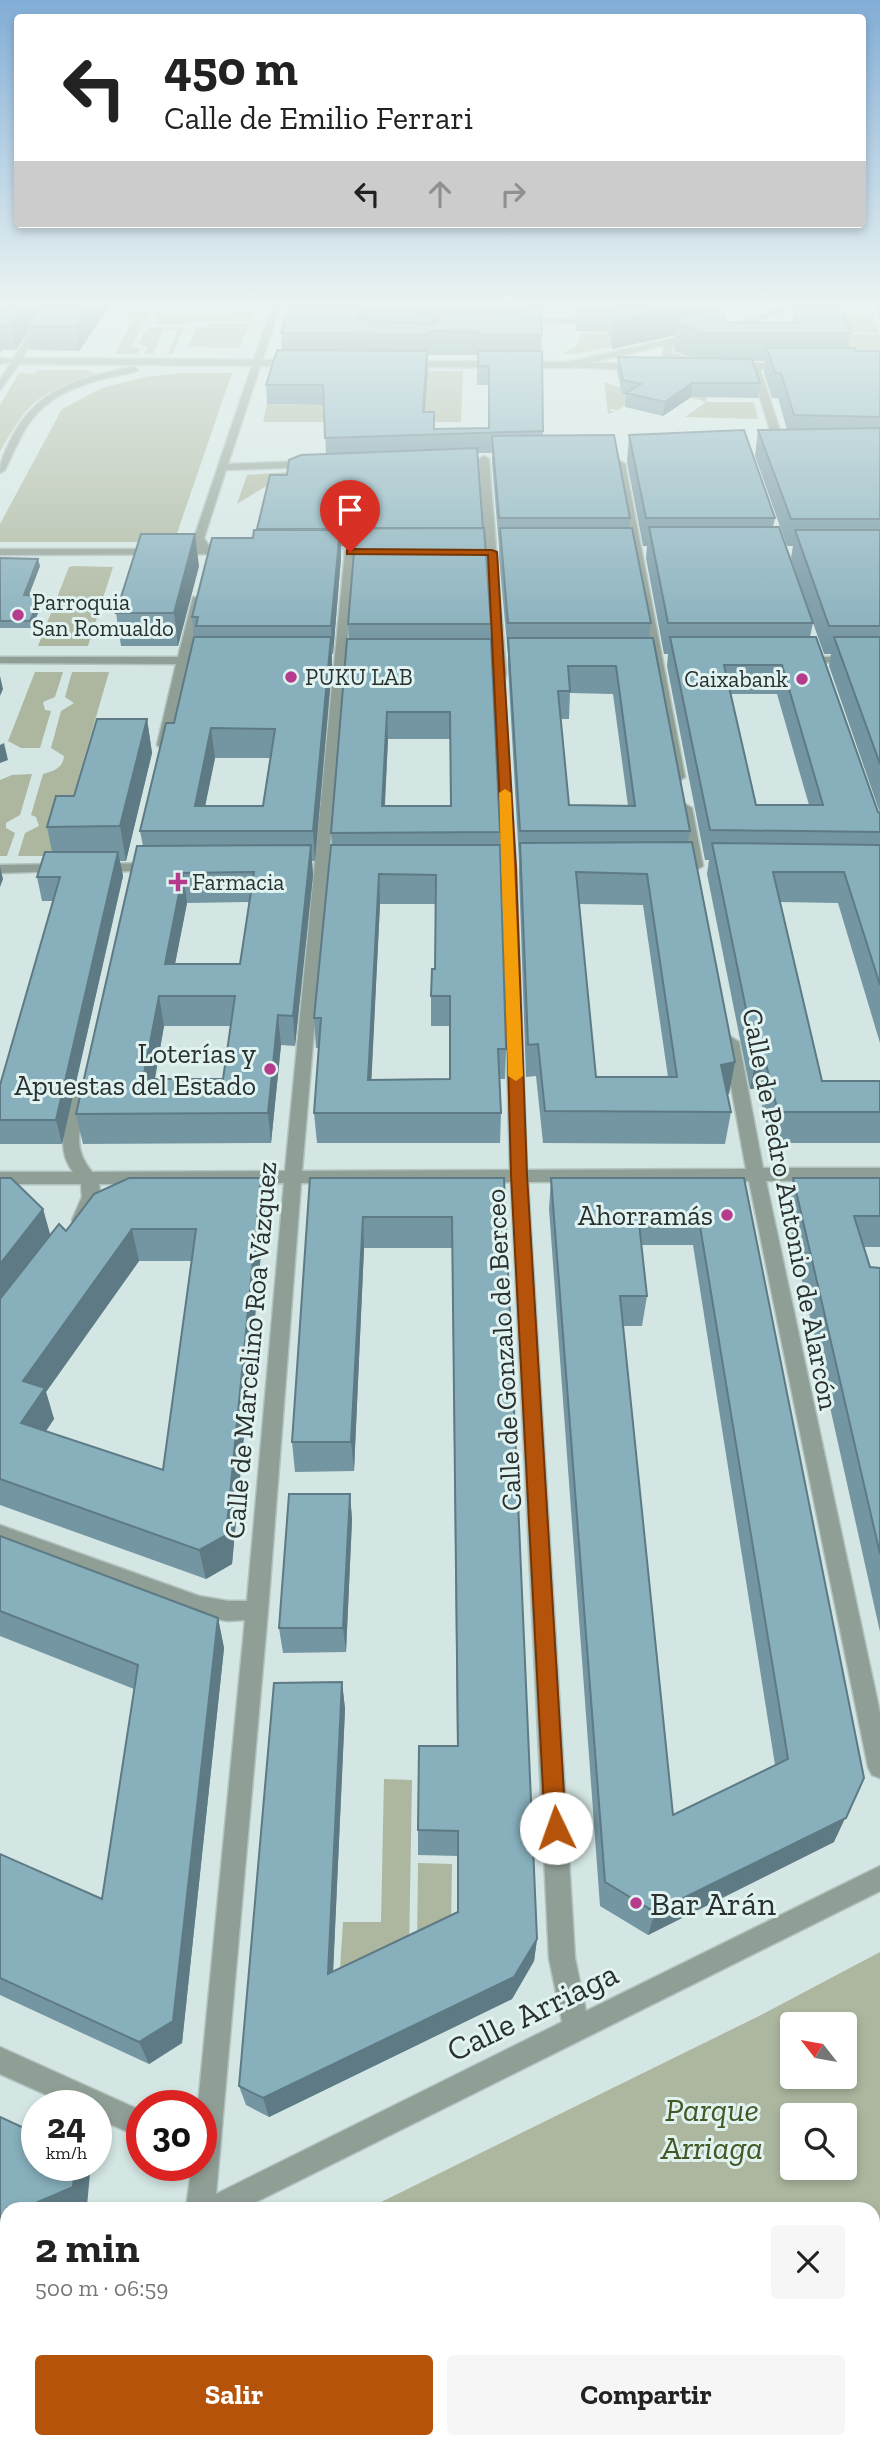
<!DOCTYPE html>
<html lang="es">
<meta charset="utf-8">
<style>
:root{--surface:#fff;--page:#f6f6f6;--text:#222;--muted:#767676;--accent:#b45309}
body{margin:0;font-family:"Zilla Slab",serif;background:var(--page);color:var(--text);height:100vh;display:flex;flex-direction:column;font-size:26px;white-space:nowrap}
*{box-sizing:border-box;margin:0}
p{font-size:23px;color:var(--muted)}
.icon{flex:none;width:38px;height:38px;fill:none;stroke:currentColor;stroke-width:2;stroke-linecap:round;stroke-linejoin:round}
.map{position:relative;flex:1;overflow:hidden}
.drawer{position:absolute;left:0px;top:2202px;width:880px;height:247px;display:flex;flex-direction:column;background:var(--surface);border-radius:21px 21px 0 0;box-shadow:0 4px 10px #0003}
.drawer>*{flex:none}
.guide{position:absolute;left:14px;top:14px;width:852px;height:214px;border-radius:7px;box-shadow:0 4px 10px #0003;background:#fff;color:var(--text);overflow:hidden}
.needle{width:46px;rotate:301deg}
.controls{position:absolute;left:780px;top:2012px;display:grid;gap:14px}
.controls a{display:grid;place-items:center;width:77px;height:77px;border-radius:7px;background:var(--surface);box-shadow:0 4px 10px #0003;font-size:35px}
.speed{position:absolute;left:21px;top:2090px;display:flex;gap:14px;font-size:35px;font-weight:700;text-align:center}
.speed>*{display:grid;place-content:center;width:91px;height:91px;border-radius:50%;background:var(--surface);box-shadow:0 4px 10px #0003;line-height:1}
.speed small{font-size:18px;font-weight:400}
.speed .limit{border:10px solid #d22;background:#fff;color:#111}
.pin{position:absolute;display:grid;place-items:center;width:60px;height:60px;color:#fff;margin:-72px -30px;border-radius:50% 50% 50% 0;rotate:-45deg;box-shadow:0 0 7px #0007}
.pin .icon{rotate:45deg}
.me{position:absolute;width:77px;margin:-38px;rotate:357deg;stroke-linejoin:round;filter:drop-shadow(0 0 5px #0008)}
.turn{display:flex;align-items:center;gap:24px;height:147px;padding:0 35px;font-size:32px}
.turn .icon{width:91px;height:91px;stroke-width:2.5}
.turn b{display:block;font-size:49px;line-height:60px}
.lanes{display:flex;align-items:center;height:66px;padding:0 35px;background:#0003;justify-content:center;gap:35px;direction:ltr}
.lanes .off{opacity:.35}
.round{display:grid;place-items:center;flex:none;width:74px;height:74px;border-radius:7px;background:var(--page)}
.headline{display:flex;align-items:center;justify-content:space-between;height:119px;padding:0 35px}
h1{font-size:42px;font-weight:800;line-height:52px}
.button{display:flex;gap:14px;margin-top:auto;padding:14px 35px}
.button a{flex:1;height:80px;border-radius:7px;background:var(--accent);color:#fff;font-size:28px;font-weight:800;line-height:80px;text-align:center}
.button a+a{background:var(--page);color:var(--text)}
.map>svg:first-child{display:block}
</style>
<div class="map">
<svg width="880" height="2447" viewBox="0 0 880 2447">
<rect width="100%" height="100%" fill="#d3e6e3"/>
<!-- green -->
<path fill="#adb79f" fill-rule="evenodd" d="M182,305L251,306L250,309H254L250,321H191L188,324H154L159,313L231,315L233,310L181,309Z
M138,309L151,311L131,346L140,349L138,354H115Z
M827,309L872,317L879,333L790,331L774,326Z
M208,323L249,324L240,348L188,347L197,327H206Z
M152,327H184L173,354H168L178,330H164L153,354H145L148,347L139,344L145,331Z
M582,333H651L657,336L578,354H562L576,346Z
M841,334H880V358L850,357Z
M37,370H87L97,375C38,393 30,399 0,452V405L19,373L34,374Z
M326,370L463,371L461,422H263L267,404L317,405Z
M181,373H232L174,542H0V524L62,409L102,388L145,377Z
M604,382L618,387L705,392L707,402H754L758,419L685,417L706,402L673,392L643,393L618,410L610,409V411H617L608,414Z
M289,472L237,504L247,475Z
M73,566L113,567L102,601H98L95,607L100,608L88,646H38L69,567Z
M35,672H63L55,697L43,702L45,710L51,711L40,748H21L8,741Z
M72,672H109L56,856H18L25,833L39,826L36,817L31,815L43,774C54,771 63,768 64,756L51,748L61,711L74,703L65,697Z
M32,774L20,815L6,823V828L15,833L7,856H0V780L12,775Z
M384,1779L412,1780L409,1952L339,1985L343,1922H381Z
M418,1863L452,1864L451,1931L417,1948Z
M880,1952V2447H0V2395L7,2391V2441H873V2208H369L759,2016ZM793,2025H845V2077H793ZM793,2116H845V2168H793Z"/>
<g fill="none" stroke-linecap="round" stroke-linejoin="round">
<defs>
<path id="minor" d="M273,303H281L228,464L310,461L315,464L310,467L226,470L204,538L211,549L237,550V554L0,555V549H197L194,538Z
M519,318L599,319L603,321L599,323L516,322Z
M674,338L681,340L672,347L671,353L699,361V365L663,356L664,346Z
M0,358L20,361L0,364Z
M569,362L639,364L643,367L639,370L566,367Z
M786,363L789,368L760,369L785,446L780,449L775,446L751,369H730L726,366L730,363Z
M484,456L489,459L506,673L504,683L516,868L527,1170L746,1169L723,1042L731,1037L739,1042L763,1168H880V1180L766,1181L880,1713V1778L872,1775L868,1767L749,1181L528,1182L575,1958L586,2011L880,1866V1891L244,2208H186L192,2165H201V2105H198L245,1620L228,1621L199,1616L0,1543V1525L199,1596L228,1601H247L284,1183L99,1184C102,1199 95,1211 87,1225H75L72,1220L82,1197L81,1184H0V1172H73C54,1147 67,1120 74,1093L82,1088L90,1093C82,1124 69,1144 92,1172L285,1171L345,552L350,549L355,552L302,1171L510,1170L502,868L492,683L494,673L479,459ZM511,1182L549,1958L562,2022L216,2194L268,1610L301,1183Z
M620,461L625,464L685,777L679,781L673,777L615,464Z
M193,597L203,599L189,657L210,658L216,661L210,664H188L167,748L163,749L157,745L176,664L0,663V657H178Z
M801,657H880V663L797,662L795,660Z
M685,804L692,808L703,866L696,870L689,866L678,808Z
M156,863L161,864V870L100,872L93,868L100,864Z
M61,864L68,868L66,871L0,873V865Z
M0,2047L142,2111V2138L96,2118V2105H69L0,2074Z
M7,2297V2327L0,2329V2300Z"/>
<path id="tertiary" d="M48,303H56L22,358L295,360L299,363L295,366L19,364L0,390V380Z
M795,303H808L731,330L724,328Z
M697,333L700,337L569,368L403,367L399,364L403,361L569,362Z
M135,366L138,371C102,379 59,386 34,417C21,432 14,452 5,470L0,473C0,459 6,450 12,437C39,386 82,378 135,366Z"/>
</defs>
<!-- minor casing -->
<use href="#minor" stroke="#b1c2bf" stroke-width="3"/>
<!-- tertiary casing -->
<use href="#tertiary" stroke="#b1c2bf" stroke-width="3"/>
<!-- minor -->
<use href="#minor" fill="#909f95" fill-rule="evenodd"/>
<!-- tertiary -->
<use href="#tertiary" fill="#909f95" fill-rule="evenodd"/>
</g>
<!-- wall -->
<path fill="#7496a2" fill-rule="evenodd" d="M0,303H112L79,351L30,350L27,333L16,350H2L0,353Z
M289,303H526V309L542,335L541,351L543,436L630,518L629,528L651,623L649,638L690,831L688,842L729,1094H727L731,1112L725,1144L543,1143L536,1076L526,1077L519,875V860L508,666V654L499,558V546L492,464V453H477L491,624V639L500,832L506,1049L505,1079H500L501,1113L500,1143H317L314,1113L319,1048H316L314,1018L332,845L331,833L349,639L348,624L355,546H341V558L333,654H332V666L315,861H312L313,875L295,1046L281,1045L271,1143L83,1144L76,1114L143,846L140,831L174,723L194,637L192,617L253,538L287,475L326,454L324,405L267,404L266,385L282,350L281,333ZM429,355H477V385H489L488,428L434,429V412H425L427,358ZM570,693L613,694L628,806L569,805L561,719H569ZM388,739H450L451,806H385ZM215,758H270L263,806H205ZM249,902L240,964H175L187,903ZM380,904H435V969L431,996V1026H450L449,1079L371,1080ZM579,904L643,905L668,1077H596ZM164,1026H231L223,1079H155Z
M574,303H716V310L725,322H792L794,306L851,333L848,348L856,351H880V1043L838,903L780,902L822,1081H880V1143H771L758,1088L750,1089L707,874L709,860H705L667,666L668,654H664L646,558L647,546H643L627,462L629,435L775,518L773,527L813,623L791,558L793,546H787L755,456L758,430H787L778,398H772L764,373L765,361H753L760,383L758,398L691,397L663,416L625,407L626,395L622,394L617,371L618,357L693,358L674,351L676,335L612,349L609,332L576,331V317H575ZM813,623L824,654H831L829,666L880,813L878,812L810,637ZM731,694H777L809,805H756Z
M873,303H880V319Z
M0,558L40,566L28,596L42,603L32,628H0Z
M199,566L178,646H121L116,613Z
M147,719L152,753L126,861H120L123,876L62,1144H0V1085L53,901H42L37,877L52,852L47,827Z
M0,1178L43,1209L50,1235L261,1178L265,1210L232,1564L206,1579L0,1505ZM139,1261H192L163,1470L46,1431L54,1419L46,1392Z
M310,1178H504L537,1939L534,1961L512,1999L269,2117L246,2105L239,2086L342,1682L345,1709L333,1972L458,1913V1856L418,1855V1830L457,1746L452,1248H364L354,1471L295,1472L292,1442Z
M551,1178H744L834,1842L648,1935L600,1906L549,1209ZM641,1245H693L775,1765L673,1815L623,1326H642L647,1296Z
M793,1178H880V1247H864L870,1267L880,1268V1632L786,1209Z
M350,1494L352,1520L346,1652L283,1653L279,1628Z
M0,1536L218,1618L224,1648L182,2043L149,2064L0,1995V1854L102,1899L134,1689L0,1636Z"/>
<!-- shaded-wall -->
<path fill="#5e7a84" d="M27,303H46L26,327L27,333L16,350L11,326Z
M92,303H112L79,351L76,327Z
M697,303H703L700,329L677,324L676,335L612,349L614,322Z
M440,304V327L431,331V313Z
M362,312L363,334L357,321Z
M427,351L428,370L423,432V412Z
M692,383L691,397L663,416L665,402Z
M340,530L341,558L333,654L331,626Z
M195,534L199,566L178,646L174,613Z
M38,559L40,566L26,603L24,595Z
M41,596L42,603L32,628L30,621Z
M331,637L332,666L315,861L313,831Z
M0,676L3,689L0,696Z
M387,712L388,739L383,834L382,806Z
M147,719L152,753L126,861L120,826Z
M211,728L215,758L200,831L195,806Z
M4,743L8,760L0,763V745Z
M311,845L313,875L295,1046L293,1016Z
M118,852L123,876L62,1144L56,1120Z
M0,867L3,879L0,887Z
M183,873L187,903L169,994L165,964Z
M379,874L380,904L370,1110L368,1080Z
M159,996L164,1026L149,1110L143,1079Z
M278,1015L281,1045L271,1143L268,1113Z
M764,1056L758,1088L750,1089L756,1058Z
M735,1062L729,1094L715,1097L721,1065Z
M261,1178L265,1210L232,1564L206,1579L199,1550Z
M43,1209L52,1241L0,1308V1264Z
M363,1217L364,1248L354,1471L351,1442Z
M132,1229L139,1261L46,1392L54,1419L31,1453L21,1423L23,1381Z
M350,1494L352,1520L346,1652L343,1628Z
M218,1618L224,1648L182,2043L149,2064L139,2042Z
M342,1682L345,1709L332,1996L328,1974Z
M864,1778L834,1842L648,1935L655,1912Z
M537,1939L534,1961L512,1999L269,2117L263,2098Z
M75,2165H84L90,2173L87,2206L81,2208H24Z
M7,2216V2242L0,2245V2219Z"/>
<!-- building -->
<path fill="#87afbc" stroke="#5e7a84" stroke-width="2" fill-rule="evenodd" d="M0,303H27L11,326H0Z
M41,303H92L76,327H26Z
M289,303H465L440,304L431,313L362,312L357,321L435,324L444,314L504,315L526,309L533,303H541L542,335H478V332L429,331L428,335L281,333Z
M578,303H697L614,322L611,305Z
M794,306H840L851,333L698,334L696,330L677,324L682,317L721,308L725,322L800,323Z
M767,348H855L856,351H880V417L794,415L781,373H775Z
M277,350L427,351L423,412H434V429L489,428V366H478V351H542L543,431L325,438L323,385H266Z
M618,357L752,359L760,383H692L665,402L626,393L641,384L623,380Z
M880,428V519H791L758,430Z
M744,430L775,518H646L629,435Z
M614,435L630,518H499L492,436Z
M477,448L483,528L257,529L270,475H287L289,460L301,455Z
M649,527H779L813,623H668Z
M356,528H484L491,624H348Z
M500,528H632L651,623H508Z
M254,530H340L331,626H196L198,617H192L212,538H253Z
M795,530H880V626H829Z
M141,534H195L174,613H116Z
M0,558L38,559L24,595L41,596L30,621H0Z
M194,637H331L313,831H140L166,723H174ZM211,728L275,729L263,806H195Z
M670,637H816L878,812L880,813V832L710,830ZM724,665H782L823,805H756Z
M834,637H880V764Z
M508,638H653L690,831H520ZM568,666H616L635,806L569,805L558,691H570Z
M347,639H491L500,832L331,833ZM387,712H450L451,806H382Z
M97,719H147L120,826L47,827L56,796H74Z
M692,842L735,1062L721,1065L731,1112L545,1111L538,1044L528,1045L520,843ZM576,872L647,874L677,1077H596Z
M712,843L880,845V985L844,872H773L822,1081H880V1112H778L764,1056L756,1058Z
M311,845L293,1016L278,1015L268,1113L76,1114L137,846ZM254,872L240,964H165L183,873ZM159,996H235L223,1079H143Z
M331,845H500L506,1049H498L501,1113H314L321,1018H314ZM379,874L436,875L435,969H432L431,996H450V1079L368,1080Z
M45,852H118L56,1120H0V1085L60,877H37Z
M0,1178H11L43,1209L0,1264Z
M129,1178H261L226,1535L199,1550L0,1479V1299L59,1224L66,1231L94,1194ZM132,1229H196L163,1470L21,1423L45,1388L23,1381Z
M310,1178H504L537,1939L514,1977L263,2098L239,2086L274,1683L342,1682L328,1974L458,1912V1831L418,1830L419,1746H458L452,1217H363L351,1442H292Z
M551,1178H744L864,1778L846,1818L655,1912L605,1882ZM638,1214H698L788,1759L673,1815L620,1296H647Z
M793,1178H880V1216H854L870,1267L880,1268V1554Z
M289,1494H350L343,1628H279Z
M0,1536L218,1618L173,2021L139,2042L0,1978V1854L102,1899L138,1665L0,1611Z
M0,2117L37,2134V2165H75L73,2187L24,2208H7V2216L0,2219Z"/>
<!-- sky -->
<linearGradient id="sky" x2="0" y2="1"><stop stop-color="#82add6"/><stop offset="0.47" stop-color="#ebf4f2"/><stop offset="1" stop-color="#ebf4f2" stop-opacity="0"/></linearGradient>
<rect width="880" height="646" fill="url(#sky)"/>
<!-- route -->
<path fill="#b45309" stroke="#753606" stroke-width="2" d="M350,549L492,550L497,552L516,868L527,1175L566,1828L563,1835L556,1838L548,1835L545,1828L511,1175L503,868L488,555L347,554V550Z"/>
<!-- slow -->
<path fill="#f59e0b" d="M505,789L511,793L523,1076L516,1081L508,1076L499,793Z"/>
<!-- markers -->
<g fill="#b63b8d" stroke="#e0f3f1" stroke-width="2.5">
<circle cx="18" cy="615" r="7"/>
<circle cx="291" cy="677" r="7"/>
<circle cx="802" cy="679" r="7"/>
<path d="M174.5 871.5h7v7h7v7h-7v7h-7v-7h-7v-7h7z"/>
<circle cx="270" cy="1069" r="7"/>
<circle cx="727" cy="1215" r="7"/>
<circle cx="636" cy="1903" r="7"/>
</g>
<g text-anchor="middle" stroke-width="6" stroke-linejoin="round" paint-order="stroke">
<!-- far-poi labels -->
<g font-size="23" fill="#29302f" stroke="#e0f3f1" text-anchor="start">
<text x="32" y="610">Parroquia<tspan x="32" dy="26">San Romualdo</tspan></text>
<text x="305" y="685">PUKU LAB</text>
<text x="788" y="687" text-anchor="end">Caixabank</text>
<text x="192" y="890">Farmacia</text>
</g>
<!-- poi labels -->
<g font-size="28" fill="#29302f" stroke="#e0f3f1" text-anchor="end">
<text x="256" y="1063">Loterías y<tspan x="256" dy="32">Apuestas del Estado</tspan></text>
<text x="713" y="1225">Ahorramás</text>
</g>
<!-- street labels -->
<g font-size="28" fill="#29302f" stroke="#e0f3f1">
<text transform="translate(791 1209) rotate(79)" y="10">Calle de Pedro Antonio de Alarcón</text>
<text transform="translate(250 1350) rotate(-85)" y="10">Calle de Marcelino Roa Vázquez</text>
<text transform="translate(503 1350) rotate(-93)" y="10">Calle de Gonzalo de Berceo</text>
</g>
<!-- near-poi labels -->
<g font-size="33" fill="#29302f" stroke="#e0f3f1" text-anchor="start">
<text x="650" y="1915">Bar Arán</text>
</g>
<!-- near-street labels -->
<g font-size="33" fill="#29302f" stroke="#e0f3f1">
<text transform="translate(532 2011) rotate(-26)" y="12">Calle Arriaga</text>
</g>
<!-- near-park labels -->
<g font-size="33" font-style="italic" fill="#445725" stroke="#e0f3f1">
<text x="712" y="2121">Parque<tspan x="712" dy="38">Arriaga</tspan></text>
</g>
</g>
</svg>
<div class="controls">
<a><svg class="needle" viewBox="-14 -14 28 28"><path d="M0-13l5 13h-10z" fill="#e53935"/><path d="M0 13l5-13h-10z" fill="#767676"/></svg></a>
<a><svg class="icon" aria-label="search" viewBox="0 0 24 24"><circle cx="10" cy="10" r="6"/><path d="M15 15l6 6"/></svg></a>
</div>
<div class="speed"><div>24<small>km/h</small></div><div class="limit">30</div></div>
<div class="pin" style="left:350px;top:552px;background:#d93025"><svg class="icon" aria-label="arrive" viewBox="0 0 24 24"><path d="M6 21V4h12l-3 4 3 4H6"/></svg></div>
<svg class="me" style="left:556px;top:1828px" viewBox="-20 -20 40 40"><circle r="19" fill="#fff"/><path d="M0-13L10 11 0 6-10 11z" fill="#b45309"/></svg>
<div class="guide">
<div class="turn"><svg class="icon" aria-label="left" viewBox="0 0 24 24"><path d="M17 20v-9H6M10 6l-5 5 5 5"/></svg><div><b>450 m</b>Calle de Emilio Ferrari</div></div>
<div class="lanes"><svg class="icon" aria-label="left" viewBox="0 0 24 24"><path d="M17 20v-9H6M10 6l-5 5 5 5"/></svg><svg class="icon off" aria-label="ahead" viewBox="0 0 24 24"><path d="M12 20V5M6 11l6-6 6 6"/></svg><svg class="icon off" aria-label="right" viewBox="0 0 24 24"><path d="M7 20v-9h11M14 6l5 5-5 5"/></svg></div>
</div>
<section class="drawer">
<div class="headline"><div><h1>2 min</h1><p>500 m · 06:59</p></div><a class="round"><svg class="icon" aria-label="close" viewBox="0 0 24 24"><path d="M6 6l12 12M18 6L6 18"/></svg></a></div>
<div class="button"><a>Salir</a><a>Compartir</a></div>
</section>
</div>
